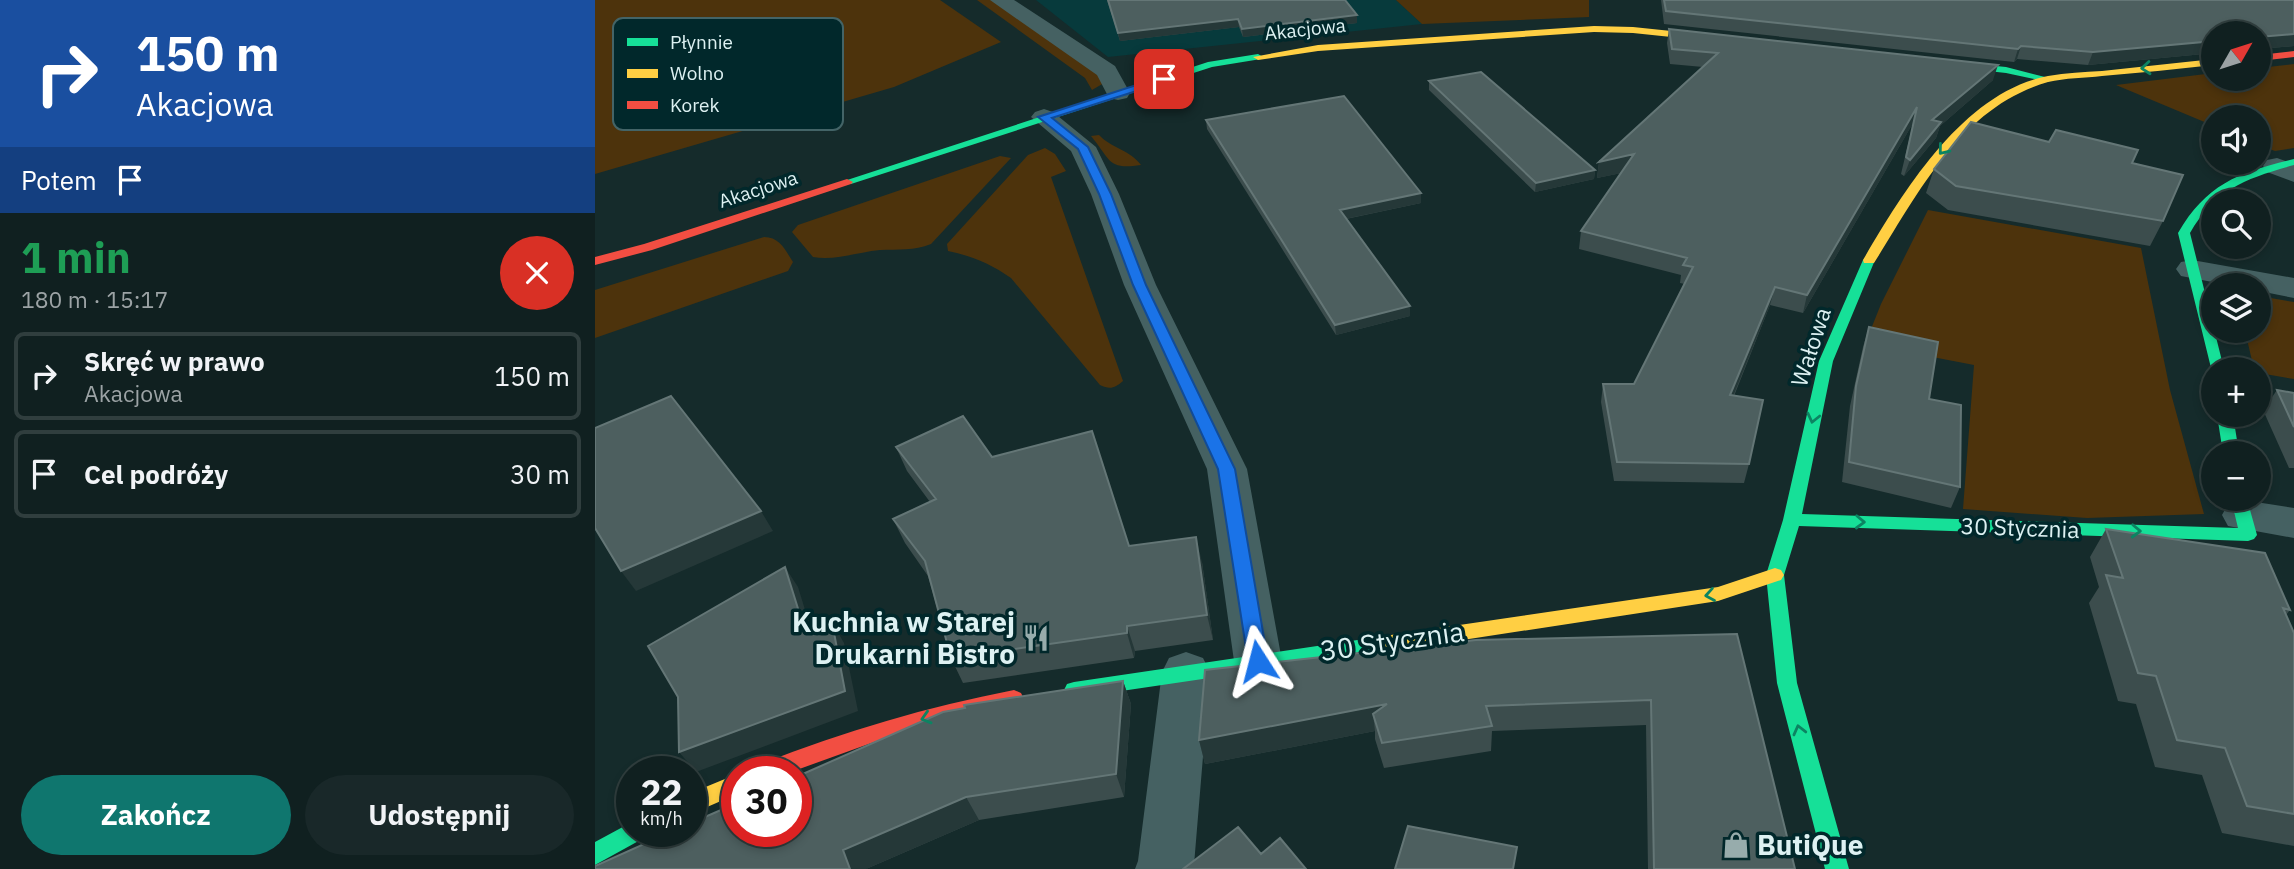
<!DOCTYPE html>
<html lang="pl">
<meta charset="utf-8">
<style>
:root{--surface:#102020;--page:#192829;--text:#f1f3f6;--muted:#9ca3a5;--line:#303e3e;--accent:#0f766e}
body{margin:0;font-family:"IBM Plex Sans",sans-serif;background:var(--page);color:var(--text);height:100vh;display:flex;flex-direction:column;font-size:26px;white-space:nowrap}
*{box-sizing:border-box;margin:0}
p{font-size:23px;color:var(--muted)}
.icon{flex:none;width:38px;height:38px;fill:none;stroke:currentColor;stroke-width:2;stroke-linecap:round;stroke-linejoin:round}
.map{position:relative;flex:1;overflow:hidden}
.sheet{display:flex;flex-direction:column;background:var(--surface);width:595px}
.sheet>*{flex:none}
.hud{background:#1a4fa0;color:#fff;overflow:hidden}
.needle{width:46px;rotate:51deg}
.buttons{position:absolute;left:1606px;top:21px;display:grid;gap:14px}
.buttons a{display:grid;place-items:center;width:70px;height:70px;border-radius:50%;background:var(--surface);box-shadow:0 4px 10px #0003,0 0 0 2px var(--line);font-size:35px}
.speed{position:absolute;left:21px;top:756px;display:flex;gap:14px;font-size:35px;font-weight:700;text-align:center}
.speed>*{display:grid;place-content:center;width:91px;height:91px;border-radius:50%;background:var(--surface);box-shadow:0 4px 10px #0003,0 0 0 2px var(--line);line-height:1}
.speed small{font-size:18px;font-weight:400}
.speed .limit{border:10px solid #d22;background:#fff;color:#111}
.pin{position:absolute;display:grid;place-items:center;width:60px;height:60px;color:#fff;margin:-30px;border-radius:14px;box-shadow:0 4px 10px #0006}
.me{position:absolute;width:77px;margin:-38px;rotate:351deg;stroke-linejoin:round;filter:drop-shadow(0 0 5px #0008)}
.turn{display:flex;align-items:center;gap:24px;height:147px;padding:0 21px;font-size:32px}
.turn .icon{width:91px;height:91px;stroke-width:2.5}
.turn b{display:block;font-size:49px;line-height:60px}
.then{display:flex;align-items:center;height:66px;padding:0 21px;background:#0003;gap:14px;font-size:26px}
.round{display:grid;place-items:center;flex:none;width:74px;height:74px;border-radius:37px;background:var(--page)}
.head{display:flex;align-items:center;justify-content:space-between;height:119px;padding:0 21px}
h1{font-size:42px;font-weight:700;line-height:52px;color:#1e9e55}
.button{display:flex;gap:14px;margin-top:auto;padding:14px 21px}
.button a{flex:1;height:80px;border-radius:42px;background:var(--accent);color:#fff;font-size:28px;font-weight:700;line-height:80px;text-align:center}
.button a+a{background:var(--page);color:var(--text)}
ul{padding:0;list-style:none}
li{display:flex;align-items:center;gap:21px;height:88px;margin:0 14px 10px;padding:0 7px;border:4px solid var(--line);border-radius:10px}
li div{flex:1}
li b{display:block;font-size:26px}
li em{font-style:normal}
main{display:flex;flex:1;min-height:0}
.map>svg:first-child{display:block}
</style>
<main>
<section class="sheet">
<div class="hud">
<div class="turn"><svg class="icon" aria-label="right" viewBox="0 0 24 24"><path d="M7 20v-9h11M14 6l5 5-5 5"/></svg><div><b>150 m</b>Akacjowa</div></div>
<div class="then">Potem<svg class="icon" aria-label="arrive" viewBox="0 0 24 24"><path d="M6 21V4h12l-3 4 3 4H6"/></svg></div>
</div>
<div class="head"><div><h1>1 min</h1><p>180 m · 15:17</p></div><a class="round" style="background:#d93025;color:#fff"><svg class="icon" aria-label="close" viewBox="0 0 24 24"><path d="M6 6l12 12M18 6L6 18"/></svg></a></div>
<ul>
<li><svg class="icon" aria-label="right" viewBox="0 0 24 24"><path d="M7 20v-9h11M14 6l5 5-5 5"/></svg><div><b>Skręć w prawo</b><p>Akacjowa</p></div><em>150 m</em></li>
<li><svg class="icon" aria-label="arrive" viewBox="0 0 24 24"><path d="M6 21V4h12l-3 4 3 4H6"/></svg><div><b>Cel podróży</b></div><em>30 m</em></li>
</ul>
<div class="button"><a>Zakończ</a><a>Udostępnij</a></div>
</section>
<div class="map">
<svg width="1699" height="869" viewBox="0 0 1699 869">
<rect width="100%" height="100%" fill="#152b2b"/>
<!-- built -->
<path fill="#073a3c" d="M441,0H801L827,24L513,57Z"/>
<!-- green -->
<path fill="#4d330c" d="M0,0H345L406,42L299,87L0,174Z
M382,0H399L500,71L509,83L497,90L490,78Z
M801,0H994V17L827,24Z
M1699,64V148L1680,151L1664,145V117H1619V126L1521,85L1619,73V79H1664V68Z
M504,135C516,148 535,150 546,165C512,170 516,160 496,136Z
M450,148L460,154L471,171L456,177L528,381C520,388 515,390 505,385L416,278C396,264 377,256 353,251L352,244L433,155Z
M405,156L416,158L336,244C319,251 303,249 285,250C263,252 240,261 218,257L197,232L203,225Z
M1333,210L1546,248L1575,390L1609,514L1492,518L1368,509L1379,365L1270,344L1286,304Z
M169,237C185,237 190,250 198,262L193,271L0,338V290Z
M1664,296L1699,302V379L1664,373V369H1659L1650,331H1664Z"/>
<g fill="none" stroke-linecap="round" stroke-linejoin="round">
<!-- street -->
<path fill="#456162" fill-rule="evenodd" d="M395,0H419L520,66L535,93L532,98L523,100L514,98L502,75Z
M449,109L458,112L501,147L524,194L561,285L652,469L687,661L680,675L663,681L646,675L639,661L612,469L529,285L496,194L476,151L436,117L440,112Z
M1682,158L1699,164V182L1672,172L1668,166L1672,160Z
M1597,260L1699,278V298L1664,291V285H1633L1586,276L1581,269L1586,262Z
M1648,500L1699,508V538L1633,526L1627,515L1633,504Z
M591,652L608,658L615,672L599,865L597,869H540L543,861L567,672L574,658Z"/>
<!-- fast -->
<path fill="#16e098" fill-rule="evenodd" d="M663,54L668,57L666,59L617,67L256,184L246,182L613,62Z
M1351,61L1411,67L1458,79L1453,82L1411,73L1348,66V62Z
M1699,159V165C1652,178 1620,189 1595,233L1629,369H1619L1617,372L1583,233C1612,183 1645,172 1699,159Z
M1274,256L1280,260L1238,361L1207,514L1643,528L1636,499H1652L1662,535L1659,539L1653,541L1204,526L1189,575L1202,683L1254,869H1230L1182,683L1171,575L1188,520L1224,361L1268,260Z
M1622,415H1638L1644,453H1628Z
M796,635L803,638L806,643L803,648L796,651L479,698L472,696L469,690L472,684L479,682Z
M37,822V831H52L49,838L0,865V842Z"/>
<!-- slow -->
<path fill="#ffcf43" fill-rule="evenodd" d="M999,26L1038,27L1124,36L1129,39L1124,42L1038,33L999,32L723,51L663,60L658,57L723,45Z
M1619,59V65C1581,69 1544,73 1507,76C1490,78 1470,78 1453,82C1366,107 1324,192 1279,263H1269L1268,260C1308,192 1368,92 1453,76C1471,73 1489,72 1507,71C1544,67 1581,63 1619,59Z
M1180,568L1186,570L1189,575L1186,580L1123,601L796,651L789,648L786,643L789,638L796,635L1123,587Z
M142,774V794L96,814V793Z"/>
<!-- jam -->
<path fill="#f24e42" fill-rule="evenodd" d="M1699,51V57L1664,61V55Z
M252,179L258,182L256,184L57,250L0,265V257L49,244Z
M419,690L426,693L429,699L426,705L419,708L293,737L196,772H160L163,765C247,732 331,707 419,690Z"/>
</g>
<!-- wall -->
<path fill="#3c4d4d" d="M512,0H750L762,15V23L648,37L644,27L525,41Z
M1066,0H1699V46L1664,49L1619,33V53L1493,65L1422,59L1419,62L1069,24Z
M1074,29L1398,80L1345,126L1341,138L1309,176L1306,174L1318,123L1208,313L1175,305L1139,396L1154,464L1149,483L1019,481L1006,402L1008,384H1039L1090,284L1085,283L1086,275L984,249L986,231L1026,173L1002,178L1004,162L1108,67L1075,64L1072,43Z
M834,81L1000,170L999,179L940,192L834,90Z
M611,120L826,203L751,219L815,316L741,335L612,129Z
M1454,142L1543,150L1537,163L1568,221L1555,246L1353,210L1331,193L1339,169Z
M1274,327L1334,399L1365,487L1356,508L1247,482L1255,406L1268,347Z
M1682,390L1699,393V468H1694L1668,410Z
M301,447L397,457L534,546L607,562L618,640L540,651L539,658L368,683L356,658L333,576L310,543L298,519L335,502L312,471Z
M1511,529L1695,610L1691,615L1699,633V846L1627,833L1607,775L1560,767L1541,704L1523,701L1494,603L1504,587L1495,557Z
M1142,634L1200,869H1053L1051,725L897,731L896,751L789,768L780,739V731L610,764L604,740Z
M528,681L536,704L529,797L384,820L271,869Z"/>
<!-- shaded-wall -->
<path fill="#253838" d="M762,15V23L648,37L647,29Z
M643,19L644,27L525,41L523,33Z
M1699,34V46L1664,49V37Z
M1619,41V53L1493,65L1498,52Z
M1426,46L1422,59L1419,62L1423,49Z
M1403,65L1398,80L1345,126L1341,138L1309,176L1315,160L1337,120Z
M1322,107L1318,123L1208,313L1212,295Z
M1039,154L1037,171L1002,178L1004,162Z
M1000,170L999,179L940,192L941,183Z
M826,193V203L745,220V210Z
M1180,287L1175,305L1131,414L1135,395Z
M815,306V316L741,335L740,325Z
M166,511L178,531L41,591L26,571Z
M601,537L607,562L618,640L612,615Z
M190,567L203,587L223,652L210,631Z
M237,622L249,643L263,711L101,772L84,752Z
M532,626L540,651L539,658L532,633Z
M528,681L536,704L529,797L521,774Z
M792,704L778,714L780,731L610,764L604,740Z
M371,797L384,820L271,869H255L248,850Z"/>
<!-- building -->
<path fill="#4d5f5f" stroke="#647676" stroke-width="2" d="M513,0H750L762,15L647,29L643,19L523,33Z
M1069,0H1699V34L1664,37V33H1619V41L1498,52L1426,46L1423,49L1071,11Z
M1074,29L1403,65L1337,120L1346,122L1315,160L1311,157L1322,107L1212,295L1180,287L1135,395L1168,400L1154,464L1022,462L1008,384H1039L1098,267L1088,265L1092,258L986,231L1039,154L1004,162L1123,53L1077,49Z
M886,72L1000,170L941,183L834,81Z
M749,96L826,193L745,210L815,306L740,325L611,120Z
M1376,122L1454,142L1461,130L1543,150L1537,163L1588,175L1568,221L1361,186L1339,169Z
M1274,327L1343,342L1334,399L1366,405L1365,487L1254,462L1261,386Z
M1682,390L1699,393V427Z
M76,396L166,511L26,571L0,528V428Z
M368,416L397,457L497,431L534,546L601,537L612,615L532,626V633L356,658L330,561L298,519L341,499L301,447Z
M1511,529L1670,553L1695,610L1688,608L1699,633V814L1652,806L1630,748L1582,740L1561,676L1543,673L1511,575L1528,578Z
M190,567L210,631L237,622L250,691L84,752L83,697L53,646Z
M1142,634L1200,869H1059L1056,700L891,706L897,726L787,743L778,714L792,704L604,740L610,670L881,640Z
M528,681L521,774L371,797L248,850L255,869H0V866L78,831H96V823L142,803V831H201V777L348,712L370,708L369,705Z
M813,826L922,847L918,869H800Z
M643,827L666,854L685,838L711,869H588Z"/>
<!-- one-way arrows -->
<defs><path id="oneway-chevron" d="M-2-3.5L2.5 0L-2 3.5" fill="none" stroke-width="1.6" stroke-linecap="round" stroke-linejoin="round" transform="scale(1.75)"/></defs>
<g stroke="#0c8462">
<use href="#oneway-chevron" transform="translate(1551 68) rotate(175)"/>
<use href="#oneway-chevron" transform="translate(1348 150) rotate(129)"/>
<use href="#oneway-chevron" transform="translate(1218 418) rotate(103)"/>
<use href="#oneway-chevron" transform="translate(1265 522) rotate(2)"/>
<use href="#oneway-chevron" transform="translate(1541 531) rotate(2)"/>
<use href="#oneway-chevron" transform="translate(1115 595) rotate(170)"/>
<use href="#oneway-chevron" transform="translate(331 718) rotate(163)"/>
<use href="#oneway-chevron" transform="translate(1204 730) rotate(-104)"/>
</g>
<!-- route -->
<path fill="#1a73e8" stroke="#114b97" stroke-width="2" d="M569,76L574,79L573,81L457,118L493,147L516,194L551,285L640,469L673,661L670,666L663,669L656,666L653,661L623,469L538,285L504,194L483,149L443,117Z"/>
<!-- icons -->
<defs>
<symbol id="restaurant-bare" viewBox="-9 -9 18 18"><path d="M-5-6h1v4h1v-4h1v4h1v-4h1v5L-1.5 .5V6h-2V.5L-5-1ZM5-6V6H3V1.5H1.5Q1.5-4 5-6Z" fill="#97acac" stroke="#01282b" stroke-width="2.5" paint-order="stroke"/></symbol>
<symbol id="shop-bare" viewBox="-9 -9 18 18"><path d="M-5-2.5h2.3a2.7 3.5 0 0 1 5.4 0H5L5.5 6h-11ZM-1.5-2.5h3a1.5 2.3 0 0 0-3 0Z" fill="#97acac" stroke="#01282b" stroke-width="2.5" paint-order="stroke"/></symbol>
</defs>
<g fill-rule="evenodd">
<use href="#restaurant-bare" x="422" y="619" width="38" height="38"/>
<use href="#shop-bare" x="1122" y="826" width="38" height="38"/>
</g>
<g text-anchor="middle" stroke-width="7" stroke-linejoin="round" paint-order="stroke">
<!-- far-street labels -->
<g font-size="19" fill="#ddf1f2" stroke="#01282b">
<text transform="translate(710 29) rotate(-6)" y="7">Akacjowa</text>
<text transform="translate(163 189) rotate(-18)" y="7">Akacjowa</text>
</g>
<!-- street labels -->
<g font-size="23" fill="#ddf1f2" stroke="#01282b">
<text transform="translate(1216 347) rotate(-72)" y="8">Wałowa</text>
<text transform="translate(1425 528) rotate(2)" y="8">30 Stycznia</text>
</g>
<!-- near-poi labels -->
<g font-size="28" font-weight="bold" fill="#ddf1f2" stroke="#01282b" text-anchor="end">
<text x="420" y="632">Kuchnia w Starej<tspan x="420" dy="32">Drukarni Bistro</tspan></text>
<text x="1162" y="855" text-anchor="start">ButiQue</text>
</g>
<!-- near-street labels -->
<g font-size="28" fill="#ddf1f2" stroke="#01282b">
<text transform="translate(797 641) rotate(-8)" y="10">30 Stycznia</text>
</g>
</g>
<!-- legend -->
<rect x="18" y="18" width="230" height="112" rx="10" fill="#01282b" stroke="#436467" stroke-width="2"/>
<rect x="32" y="38" width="31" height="8" fill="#16e098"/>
<rect x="32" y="69" width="31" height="9" fill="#ffcf43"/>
<rect x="32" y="101" width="31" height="8" fill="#f24e42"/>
<g font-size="19" fill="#ddf1f2">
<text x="75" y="49">Płynnie</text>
<text x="75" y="80">Wolno</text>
<text x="75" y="112">Korek</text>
</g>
</svg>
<div class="buttons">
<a><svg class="needle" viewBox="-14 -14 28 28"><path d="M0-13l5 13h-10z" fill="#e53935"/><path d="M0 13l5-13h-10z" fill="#9ca3a5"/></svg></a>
<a><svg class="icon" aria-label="sound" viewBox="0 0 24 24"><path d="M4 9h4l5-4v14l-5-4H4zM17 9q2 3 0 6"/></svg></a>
<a><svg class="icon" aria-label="search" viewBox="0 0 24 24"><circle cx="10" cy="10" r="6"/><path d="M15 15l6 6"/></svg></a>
<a><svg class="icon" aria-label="layers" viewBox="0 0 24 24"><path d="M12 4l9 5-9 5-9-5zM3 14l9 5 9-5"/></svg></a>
<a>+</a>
<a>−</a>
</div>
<div class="speed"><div>22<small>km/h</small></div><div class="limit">30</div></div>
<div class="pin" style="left:569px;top:79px;background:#d93025"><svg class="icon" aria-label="arrive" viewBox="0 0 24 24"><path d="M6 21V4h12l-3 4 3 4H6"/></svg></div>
<svg class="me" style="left:663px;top:661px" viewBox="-20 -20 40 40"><path d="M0-17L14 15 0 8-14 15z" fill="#1a73e8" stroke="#fff" stroke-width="4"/></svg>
</div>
</main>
